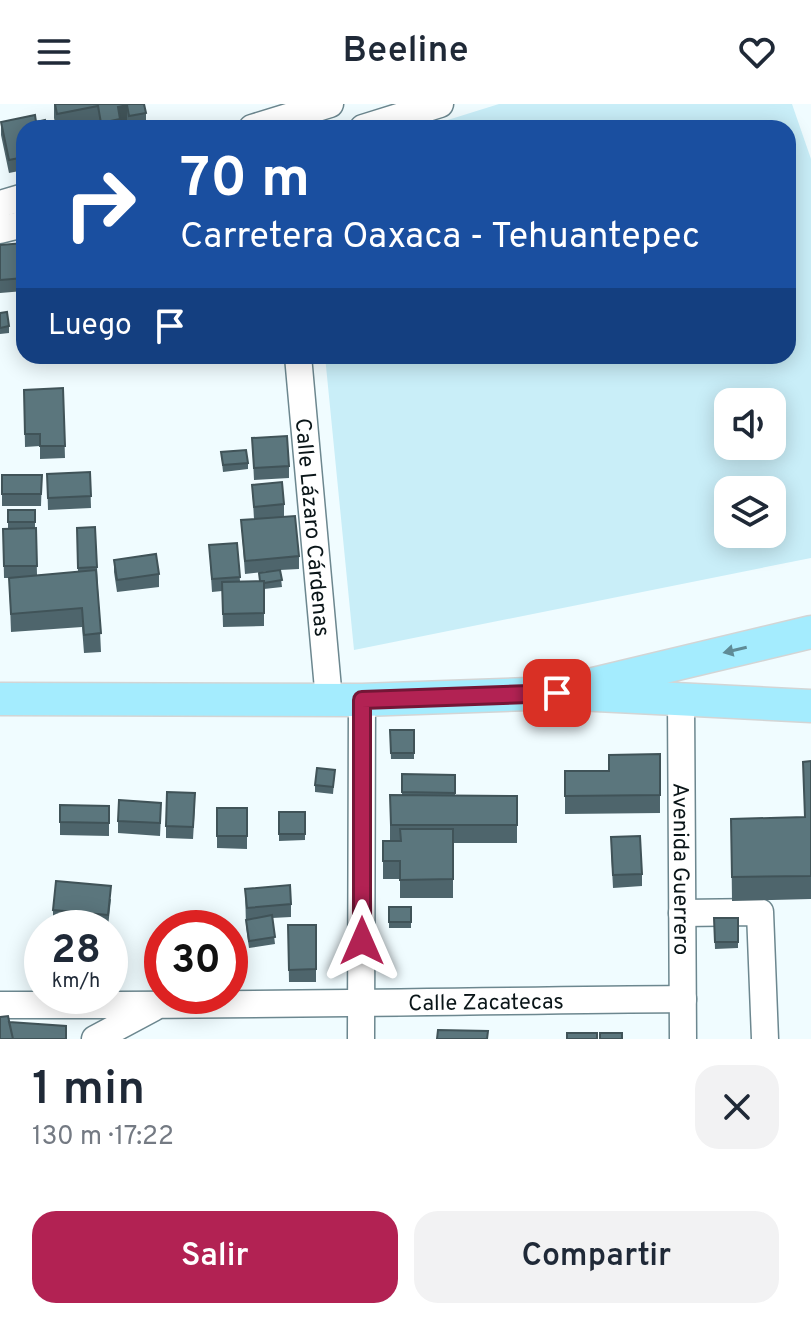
<!DOCTYPE html>
<html lang="es">
<meta charset="utf-8">
<style>
:root{--surface:#fff;--page:#f2f2f3;--text:#1f2937;--muted:#747a83;--accent:#b22253}
body{margin:0;font-family:Overpass,sans-serif;background:var(--page);color:var(--text);height:100vh;display:flex;flex-direction:column;font-size:30px;white-space:nowrap}
*{box-sizing:border-box;margin:0}
p{font-size:26px;color:var(--muted)}
.icon{flex:none;width:44px;height:44px;fill:none;stroke:currentColor;stroke-width:2;stroke-linecap:round;stroke-linejoin:round}
.map{position:relative;height:935px;overflow:hidden}
.panel{display:flex;flex-direction:column;background:var(--surface);flex:1}
.panel>*{flex:none}
.banner{position:absolute;left:16px;top:16px;width:780px;height:244px;border-radius:24px;box-shadow:0 4px 20px #0003;background:#1a4fa0;color:#fff;overflow:hidden}
.buttons{position:absolute;left:714px;top:284px;display:grid;gap:16px}
.buttons a{display:grid;place-items:center;width:72px;height:72px;border-radius:16px;background:var(--surface);box-shadow:0 4px 20px #0003;font-size:40px}
.speed{position:absolute;left:24px;top:806px;display:flex;gap:16px;font-size:40px;font-weight:700;text-align:center}
.speed>*{display:grid;place-content:center;width:104px;height:104px;border-radius:50%;background:var(--surface);box-shadow:0 4px 20px #0003;line-height:1}
.speed small{font-size:20px;font-weight:400}
.speed .limit{border:12px solid #d22;background:#fff;color:#111}
.pin{position:absolute;display:grid;place-items:center;width:68px;height:68px;color:#fff;margin:-34px;border-radius:16px;box-shadow:0 4px 12px #0006}
.me{position:absolute;width:88px;margin:-44px;rotate:0deg;stroke-linejoin:round;filter:drop-shadow(0 0 6px #0008)}
.turn{display:flex;align-items:center;gap:28px;height:168px;padding:0 32px;font-size:36px}
.turn .icon{width:104px;height:104px;stroke-width:2.5}
.turn b{display:block;font-size:56px;line-height:68px}
.then{display:flex;align-items:center;height:76px;padding:0 32px;background:#0003;gap:16px;font-size:30px}
.round{display:grid;place-items:center;flex:none;width:84px;height:84px;border-radius:24px;background:var(--page)}
.summary{display:flex;align-items:center;justify-content:space-between;height:136px;padding:0 32px}
h1{font-size:48px;font-weight:600;line-height:60px}
.action{display:flex;gap:16px;margin-top:auto;padding:16px 32px}
.action a{flex:1;height:92px;border-radius:24px;background:var(--accent);color:#fff;font-size:32px;font-weight:600;line-height:92px;text-align:center}
.action a+a{background:var(--page);color:var(--text)}
header{display:flex;justify-content:space-between;align-items:center;height:104px;padding:0 32px;background:var(--surface);font-size:36px;font-weight:600}
.map>svg:first-child{display:block}
</style>
<header><svg class="icon" aria-label="menu" viewBox="0 0 24 24"><path d="M4 6h16M4 12h16M4 18h16"/></svg>Beeline<svg class="icon" aria-label="heart" viewBox="0 0 24 24"><path d="M12 20l-8-8c-3-5 5-10 8-4 3-6 11-1 8 4z"/></svg></header>
<div class="map">
<svg width="811" height="935" viewBox="0 0 811 935">
<rect width="100%" height="100%" fill="#f0fcff"/>
<!-- green -->
<path fill="#c9eef8" fill-rule="evenodd" d="M499,0H792L811,55V454L354,546L325,252H788V24H422ZM728,298H772V342H728ZM772,386V430H728V386Z"/>
<g fill="none" stroke-linecap="round" stroke-linejoin="round">
<defs>
<g id="minor">
<path d="M252,24L330,0"/>
<path d="M363,24L440,0"/>
<path d="M0,100L24,93"/>
<path d="M0,126L24,120"/>
<path id="s1" d="M298,252L329,596"/>
<path id="s2" d="M681,597L683,935"/>
<path d="M682,809L760,808L765,935"/>
<path id="s3" d="M0,901C228,902 455,897 683,895"/>
<path d="M95,935L153,904"/>
<path d="M361,935L362,596"/>
</g>
<path id="major" d="M589,581L811,528
M0,595L362,596L557,589L811,602"/>
</defs>
<!-- minor casing -->
<use href="#minor" stroke="#6c878f" stroke-width="29"/>
<!-- major casing -->
<use href="#major" stroke="#d3d5d5" stroke-width="35"/>
<!-- minor -->
<use href="#minor" stroke="#fff" stroke-width="26"/>
<!-- major -->
<use href="#major" stroke="#a4ecfe" stroke-width="32"/>
</g>
<!-- wall -->
<path fill="#4e656c" d="M54,0H144L146,9V24H128L127,19L120,20V24H98V20L77,24H56L54,14Z
M1,18H36L24,24V66L9,69L1,31Z
M24,139V187L0,189V141Z
M0,209L9,222V229L0,230Z
M63,284L65,354L40,355V342L25,343L24,286Z
M252,334L289,362V374L254,376Z
M221,348L248,359V365L223,368Z
M90,368L91,404L48,406L47,370Z
M2,371H42L41,402H2Z
M252,381L284,400V413L299,452V465L280,466L282,483L264,485V522L223,523L222,487L212,488L209,441L237,439L240,477H259V469L271,467L245,470L241,416L254,415Z
M8,406H35V424L8,425Z
M36,424L37,471L78,468L77,424L97,463L101,548L84,549L82,523L11,528L9,474H4L3,425Z
M114,456L159,470V483L117,488L114,468Z
M390,626H414V655H391Z
M660,650V709L565,710V667H609Z
M811,657V795L732,797L731,715L804,713Z
M335,666L333,690L315,688V681Z
M402,670L455,671V692H517V739H453V794H400V775H383V737H390V691H402Z
M60,701L109,702V732L60,731Z
M195,701L193,735L166,734V722Z
M217,704H247V745L217,744Z
M279,708H305V736L279,737Z
M161,711L160,732L118,729V717Z
M611,745L642,770V782L613,784Z
M245,785L291,800V813L272,814L275,840L249,844L246,822Z
M111,795L108,823L53,818V806Z
M389,803H411V824H389Z
M714,814H738V844L715,845Z
M288,821H316V878H289Z"/>
<!-- shaded-wall -->
<path fill="#405358" d="M127,1V19L120,20V24H101V19L118,3Z"/>
<!-- building -->
<path fill="#5b767d" stroke="#405358" stroke-width="2" d="M55,0H144L146,9L129,12L127,1L118,3L120,15L101,19L98,2L57,10Z
M35,11L36,18L45,16L46,24H24V53L9,56L1,18Z
M24,139V174L0,176V141Z
M7,208L9,222L0,224V209Z
M63,284L65,342H40V330H25L24,286Z
M287,332L289,362L254,364L252,334Z
M246,346L248,359L223,361L221,348Z
M90,368L91,392L48,394L47,370Z
M2,371H42L41,390H2Z
M282,378L284,400L254,403L252,381Z
M8,406H35V418H8Z
M295,412L299,452L245,457L241,416Z
M95,423L97,463L78,464L77,424Z
M36,424L37,462H4L3,425Z
M237,439L240,473L212,475L209,441Z
M156,450L159,470L117,476L114,456Z
M96,466L101,529L84,531L82,504L11,510L9,474Z
M280,466L282,476L264,479V477H260L259,469Z
M264,477V509L223,510L222,478Z
M390,626H414V649H391Z
M660,650V691L565,692V667H609V651Z
M811,657V772L732,773L731,715L805,713L803,658Z
M317,664L335,666L333,683L315,681Z
M402,670L455,671V689L402,688Z
M167,688L195,689L193,723L166,722Z
M390,691L517,692V721H391Z
M119,696L161,699L160,719L118,717Z
M60,701L109,702V719L60,718Z
M217,704H247V732H217Z
M279,708H305V730H279Z
M400,725H453V775L400,776V757H383V737H401Z
M640,732L642,770L613,771L611,733Z
M56,777L111,782L108,811L53,806Z
M290,781L291,800L247,804L245,785Z
M389,803H411V818H389Z
M272,811L275,833L249,837L246,816Z
M714,814H738V838H715Z
M69,815L105,817V824H69Z
M288,821H316V865L289,866Z
M8,912L13,935H0V913Z
M9,918L66,922V935H13Z
M438,926L488,927L487,935H437Z
M567,929H597V935H567Z
M600,929H622V935H600Z"/>
<!-- one-way arrows -->
<defs><path id="oneway-solid" d="M-6-.8H1V-3.2L6.5 0L1 3.2V.8H-6Z" transform="scale(2)"/></defs>
<use fill="#5f8b96" href="#oneway-solid" transform="translate(735 546) rotate(167)"/>
<g fill="none" stroke-linecap="round" stroke-linejoin="round">
<defs>
<path id="route" d="M362,837V596L557,589"/>
</defs>
<!-- route casing -->
<use href="#route" stroke="#741636" stroke-width="20"/>
<!-- route -->
<use href="#route" stroke="#b22253" stroke-width="14"/>
</g>
<g text-anchor="middle" stroke-width="8" stroke-linejoin="round" paint-order="stroke">
<!-- street labels -->
<g font-size="22" fill="#0a1518" stroke="#fff">
<text dy="8" stroke="none"><textPath href="#s1" startOffset="172">Calle Lázaro Cárdenas</textPath></text>
<text dy="8" stroke="none"><textPath href="#s2" startOffset="168">Avenida Guerrero</textPath></text>
<text dy="8" stroke="none"><textPath href="#s3" startOffset="486">Calle Zacatecas</textPath></text>
</g>
</g>
</svg>
<div class="buttons">
<a><svg class="icon" aria-label="sound" viewBox="0 0 24 24"><path d="M4 9h4l5-4v14l-5-4H4zM17 9q2 3 0 6"/></svg></a>
<a><svg class="icon" aria-label="layers" viewBox="0 0 24 24"><path d="M12 4l9 5-9 5-9-5zM3 14l9 5 9-5"/></svg></a>
</div>
<div class="speed"><div>28<small>km/h</small></div><div class="limit">30</div></div>
<div class="pin" style="left:557px;top:589px;background:#d93025"><svg class="icon" aria-label="arrive" viewBox="0 0 24 24"><path d="M6 21V4h12l-3 4 3 4H6"/></svg></div>
<svg class="me" style="left:362px;top:837px" viewBox="-20 -20 40 40"><path d="M0-17L14 15 0 8-14 15z" fill="#b22253" stroke="#fff" stroke-width="4"/></svg>
<div class="banner">
<div class="turn"><svg class="icon" aria-label="right" viewBox="0 0 24 24"><path d="M7 20v-9h11M14 6l5 5-5 5"/></svg><div><b>70 m</b>Carretera Oaxaca - Tehuantepec</div></div>
<div class="then">Luego<svg class="icon" aria-label="arrive" viewBox="0 0 24 24"><path d="M6 21V4h12l-3 4 3 4H6"/></svg></div>
</div>
</div>
<section class="panel">
<div class="summary"><div><h1>1 min</h1><p>130 m · 17:22</p></div><a class="round"><svg class="icon" aria-label="close" viewBox="0 0 24 24"><path d="M6 6l12 12M18 6L6 18"/></svg></a></div>
<div class="action"><a>Salir</a><a>Compartir</a></div>
</section>
